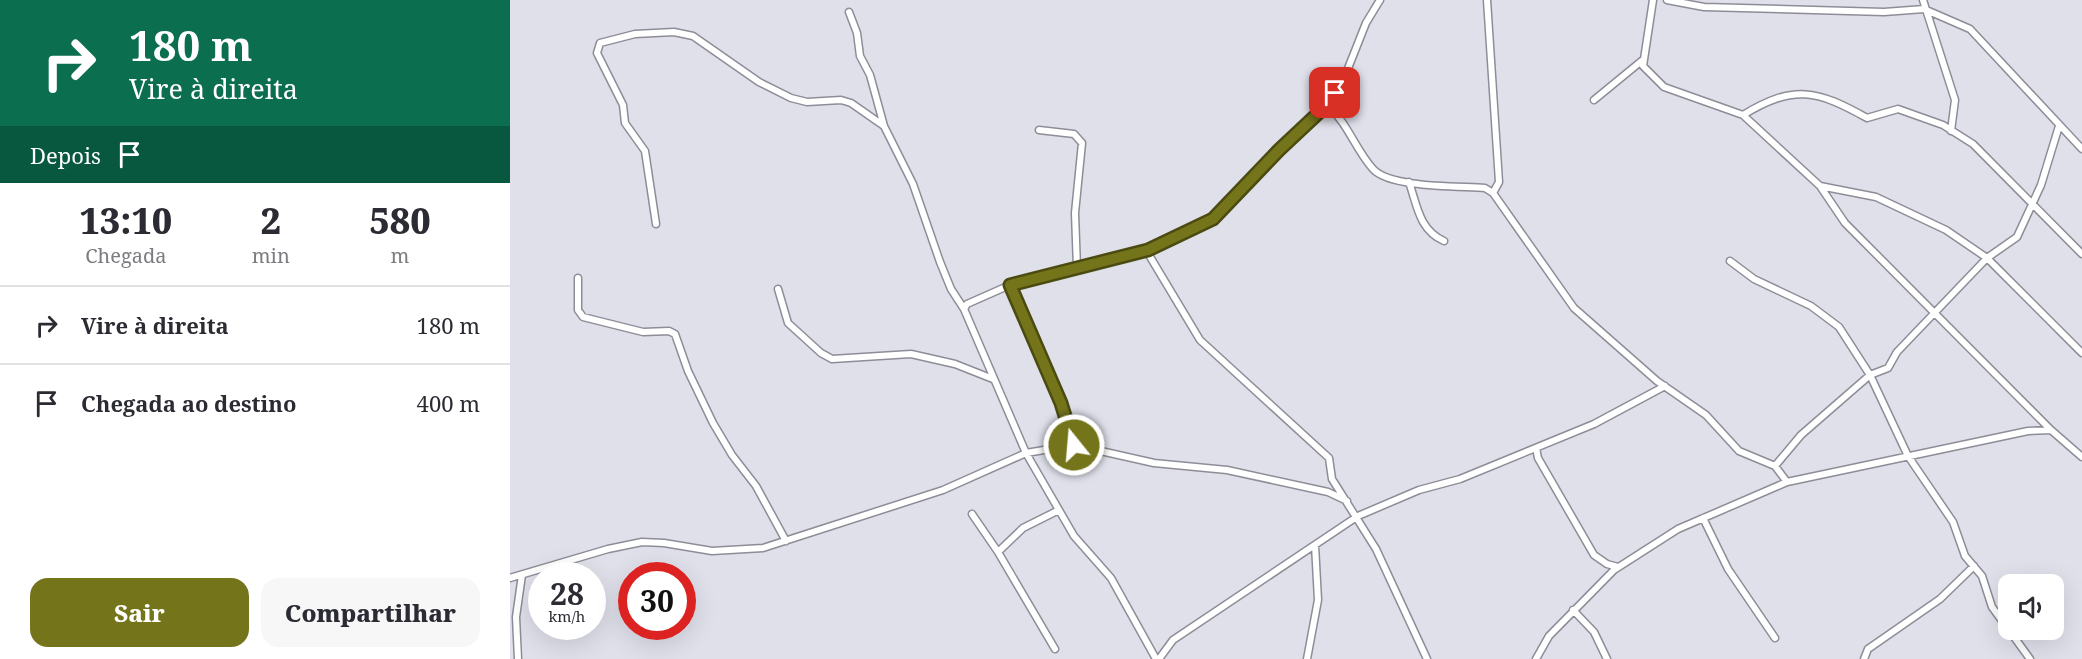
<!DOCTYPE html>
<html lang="pt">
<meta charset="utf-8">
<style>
:root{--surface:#fff;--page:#f7f7f7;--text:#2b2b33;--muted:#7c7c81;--line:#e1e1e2;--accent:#74741a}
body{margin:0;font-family:"Noto Serif",serif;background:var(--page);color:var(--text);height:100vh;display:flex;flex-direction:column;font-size:22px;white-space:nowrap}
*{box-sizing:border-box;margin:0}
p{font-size:20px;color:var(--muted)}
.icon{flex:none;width:33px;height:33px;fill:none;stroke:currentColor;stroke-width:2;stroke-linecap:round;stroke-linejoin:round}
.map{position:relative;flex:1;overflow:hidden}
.sheet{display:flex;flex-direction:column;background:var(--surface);width:510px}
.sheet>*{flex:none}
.guide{background:#0b6e4f;color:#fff;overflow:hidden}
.controls{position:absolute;left:1488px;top:574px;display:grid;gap:12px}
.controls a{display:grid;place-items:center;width:66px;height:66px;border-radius:12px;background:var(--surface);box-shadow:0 6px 24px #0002;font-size:30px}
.speed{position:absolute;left:18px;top:562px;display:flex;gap:12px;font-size:30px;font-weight:700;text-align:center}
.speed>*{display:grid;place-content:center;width:78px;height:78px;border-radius:50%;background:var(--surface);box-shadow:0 6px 24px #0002;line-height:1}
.speed small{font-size:15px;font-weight:400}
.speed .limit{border:9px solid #d22;background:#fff;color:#111}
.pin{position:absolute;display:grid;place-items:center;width:51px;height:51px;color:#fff;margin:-26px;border-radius:12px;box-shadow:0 3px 9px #0006}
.me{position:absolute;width:66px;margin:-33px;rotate:343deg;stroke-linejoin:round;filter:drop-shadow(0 0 4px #0008)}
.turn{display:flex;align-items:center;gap:21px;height:126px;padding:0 30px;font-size:27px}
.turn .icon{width:78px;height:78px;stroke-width:2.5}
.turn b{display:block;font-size:42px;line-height:51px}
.then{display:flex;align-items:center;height:57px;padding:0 30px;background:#0003;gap:12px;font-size:22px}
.eta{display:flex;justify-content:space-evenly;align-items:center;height:102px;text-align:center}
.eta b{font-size:36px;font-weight:800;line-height:42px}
.cta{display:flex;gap:12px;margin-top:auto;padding:12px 30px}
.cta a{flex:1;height:69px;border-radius:18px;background:var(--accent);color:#fff;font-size:24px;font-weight:800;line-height:69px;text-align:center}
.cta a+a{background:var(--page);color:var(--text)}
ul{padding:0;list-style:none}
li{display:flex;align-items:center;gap:18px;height:78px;padding:0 30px;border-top:2px solid var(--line)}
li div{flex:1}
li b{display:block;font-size:22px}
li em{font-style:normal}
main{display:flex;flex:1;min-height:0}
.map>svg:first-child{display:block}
</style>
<main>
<section class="sheet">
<div class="guide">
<div class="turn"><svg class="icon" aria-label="right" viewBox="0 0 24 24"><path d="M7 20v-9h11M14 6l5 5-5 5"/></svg><div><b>180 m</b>Vire à direita</div></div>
<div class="then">Depois<svg class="icon" aria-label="arrive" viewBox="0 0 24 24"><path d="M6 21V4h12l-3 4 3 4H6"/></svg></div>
</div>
<div class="eta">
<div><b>13:10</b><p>Chegada</p></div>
<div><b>2</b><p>min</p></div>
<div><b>580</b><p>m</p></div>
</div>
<ul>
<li><svg class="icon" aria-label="right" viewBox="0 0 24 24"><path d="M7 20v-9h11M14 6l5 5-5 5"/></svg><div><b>Vire à direita</b></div><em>180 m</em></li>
<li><svg class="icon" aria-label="arrive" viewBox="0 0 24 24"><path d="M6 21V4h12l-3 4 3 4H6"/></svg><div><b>Chegada ao destino</b></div><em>400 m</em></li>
</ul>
<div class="cta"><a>Sair</a><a>Compartilhar</a></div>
</section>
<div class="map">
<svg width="1572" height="659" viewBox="0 0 1572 659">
<rect width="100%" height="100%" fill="#e0e0eb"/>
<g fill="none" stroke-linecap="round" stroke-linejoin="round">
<defs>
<path id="street" d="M977,0L989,182L983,193
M1143,0L1133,66L1154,87L1233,115L1310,186L1335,223L1541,430
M1157,0L1194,7L1374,12L1414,9L1460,29L1572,149
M1413,0L1445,100L1441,131
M339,12L347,33L350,56L360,75L374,126L403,184L430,262L441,289L454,309
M1084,100L1134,59
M817,105C838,123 845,149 863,169C880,188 949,186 975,188L983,193L1064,308L1147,381L1196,415L1229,451L1265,466L1277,482
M1233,115C1284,84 1307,90 1357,118L1388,109L1433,125L1463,144L1572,254
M529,130L564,134L572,143L565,213L567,268
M899,182C907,205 909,230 934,241
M1310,186L1366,197L1436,230L1477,258L1572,353
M146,224L135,151L115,123L113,105L87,53L90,43L125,34L164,32L183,36L249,82L281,98L297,102L331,100L341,103L374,126
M636,250L690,340L819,458L822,479L866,549L917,659
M1220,261L1244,279L1301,306L1329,327L1360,375L1398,456L1443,522L1455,556L1472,576L1482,607L1498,629
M68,278V310L73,317L133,332L159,331L165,334L178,371L203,423L222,455L246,486L276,541
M500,285L551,403L564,445
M268,289L278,323L311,353L322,359L401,354L445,364L483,379
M1026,448L1028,458L1084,555L1097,564L1108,567
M1265,466L1291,435L1360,375L1378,368L1387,352L1477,258L1507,237L1531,185L1549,126
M462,514L488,552L513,528L549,510
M1193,518L1218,569L1265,638
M488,552L545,649
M0,578L98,549L132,542L154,543L202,551L253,548L433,490L516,453L564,445L644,463L717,470L818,492L837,501
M1063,610L1084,632L1097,659
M1499,630L1520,659
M8,659L6,617L12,575
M646,659L601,578L564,536L516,453L454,309L457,304L500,285L638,250L703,219L769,150L817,105L833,81L856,23L870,0
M649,659L663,640L848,516L909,490L950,479L1084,424L1155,386
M797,659L808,600L805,545
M1026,659L1039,636L1104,570L1168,529L1277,482L1518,431L1541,430L1572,457
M1354,659L1358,649L1430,599L1464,566"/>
</defs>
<!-- street casing -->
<use href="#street" stroke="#8d8d97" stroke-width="9"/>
<!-- street -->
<use href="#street" stroke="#fff" stroke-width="6"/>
</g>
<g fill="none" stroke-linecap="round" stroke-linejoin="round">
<defs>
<path id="route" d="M564,445L551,403L500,285L638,250L703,219L769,150L817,105L825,93"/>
</defs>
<!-- route casing -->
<use href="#route" stroke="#4b4b11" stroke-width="15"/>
<!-- route -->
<use href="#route" stroke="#74741a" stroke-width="10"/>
</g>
</svg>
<div class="controls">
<a><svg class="icon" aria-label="sound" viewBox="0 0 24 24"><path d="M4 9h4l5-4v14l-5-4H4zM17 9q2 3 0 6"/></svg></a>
</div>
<div class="speed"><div>28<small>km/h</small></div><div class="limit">30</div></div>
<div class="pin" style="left:825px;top:93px;background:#d93025"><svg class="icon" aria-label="arrive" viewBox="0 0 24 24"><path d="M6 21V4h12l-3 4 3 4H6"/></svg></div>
<svg class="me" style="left:564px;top:445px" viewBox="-20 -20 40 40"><circle r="17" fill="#74741a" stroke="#fff" stroke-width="3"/><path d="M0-11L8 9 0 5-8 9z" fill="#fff"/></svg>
</div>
</main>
